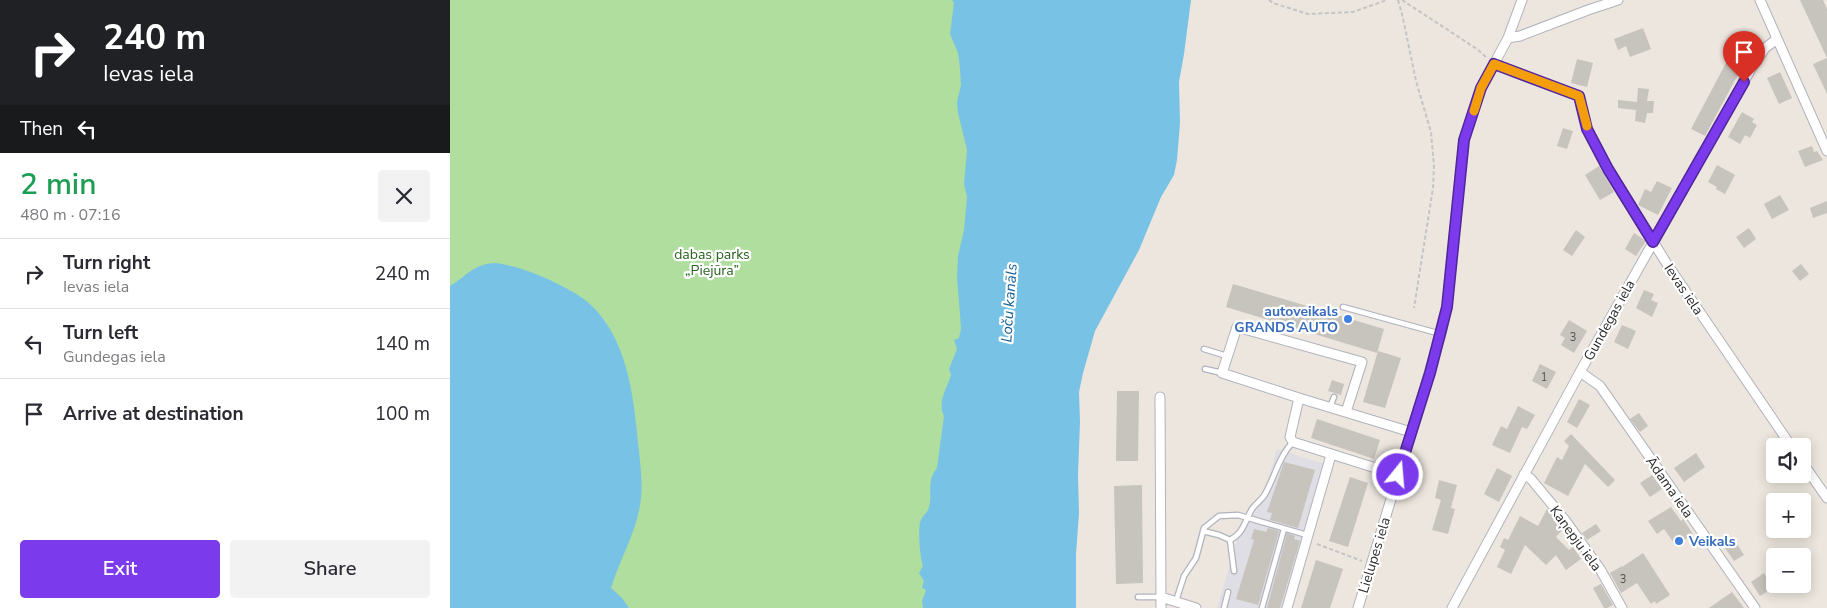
<!DOCTYPE html>
<meta charset="utf-8">
<style>
:root{--surface:#fff;--page:#f2f2f3;--text:#2b2b33;--muted:#7c7c81;--line:#e1e1e2;--accent:#7c3aed}
body{margin:0;font-family:"Nunito Sans",sans-serif;background:var(--page);color:var(--text);height:100vh;display:flex;flex-direction:column;font-size:19px;white-space:nowrap}
*{box-sizing:border-box;margin:0}
p{font-size:16px;color:var(--muted)}
.icon{flex:none;width:28px;height:28px;fill:none;stroke:currentColor;stroke-width:2;stroke-linecap:round;stroke-linejoin:round}
.map{position:relative;flex:1;overflow:hidden}
.sheet{display:flex;flex-direction:column;background:var(--surface);width:450px}
.sheet>*{flex:none}
.top-card{background:#202124;color:#fff;overflow:hidden}
.tools{position:absolute;left:1316px;top:438px;display:grid;gap:10px}
.tools a{display:grid;place-items:center;width:45px;height:45px;border-radius:5px;background:var(--surface);box-shadow:0 2px 12px #0003;font-size:25px}
.pin{position:absolute;display:grid;place-items:center;width:42px;height:42px;color:#fff;margin:-51px -21px;border-radius:50% 50% 50% 0;rotate:-45deg;box-shadow:0 0 5px #0007}
.pin .icon{rotate:45deg}
.me{position:absolute;width:55px;margin:-28px;rotate:17deg;stroke-linejoin:round;filter:drop-shadow(0 0 4px #0008)}
.turn{display:flex;align-items:center;gap:18px;height:105px;padding:0 20px;font-size:22px}
.turn .icon{width:65px;height:65px;stroke-width:2.5}
.turn b{display:block;font-size:35px;line-height:42px}
.then{display:flex;align-items:center;height:48px;padding:0 20px;background:#0003;gap:10px;font-size:19px}
.round{display:grid;place-items:center;flex:none;width:52px;height:52px;border-radius:5px;background:var(--page)}
.overview{display:flex;align-items:center;justify-content:space-between;height:85px;padding:0 20px}
h1{font-size:30px;font-weight:600;line-height:38px;color:#1e9e55}
.primary-button{display:flex;gap:10px;margin-top:auto;padding:10px 20px}
.primary-button a{flex:1;height:58px;border-radius:5px;background:var(--accent);color:#fff;font-size:20px;font-weight:600;line-height:58px;text-align:center}
.primary-button a+a{background:var(--page);color:var(--text)}
ul{padding:0;list-style:none}
li{display:flex;align-items:center;gap:15px;height:70px;padding:0 20px;border-top:1px solid var(--line)}
li div{flex:1}
li b{display:block;font-size:19px}
li em{font-style:normal}
main{display:flex;flex:1;min-height:0}
.map>svg:first-child{display:block}
</style>
<main>
<section class="sheet">
<div class="top-card">
<div class="turn"><svg class="icon" aria-label="right" viewBox="0 0 24 24"><path d="M7 20v-9h11M14 6l5 5-5 5"/></svg><div><b>240 m</b>Ievas iela</div></div>
<div class="then">Then<svg class="icon" aria-label="left" viewBox="0 0 24 24"><path d="M17 20v-9H6M10 6l-5 5 5 5"/></svg></div>
</div>
<div class="overview"><div><h1>2 min</h1><p>480 m · 07:16</p></div><a class="round"><svg class="icon" aria-label="close" viewBox="0 0 24 24"><path d="M6 6l12 12M18 6L6 18"/></svg></a></div>
<ul>
<li><svg class="icon" aria-label="right" viewBox="0 0 24 24"><path d="M7 20v-9h11M14 6l5 5-5 5"/></svg><div><b>Turn right</b><p>Ievas iela</p></div><em>240 m</em></li>
<li><svg class="icon" aria-label="left" viewBox="0 0 24 24"><path d="M17 20v-9H6M10 6l-5 5 5 5"/></svg><div><b>Turn left</b><p>Gundegas iela</p></div><em>140 m</em></li>
<li><svg class="icon" aria-label="arrive" viewBox="0 0 24 24"><path d="M6 21V4h12l-3 4 3 4H6"/></svg><div><b>Arrive at destination</b></div><em>100 m</em></li>
</ul>
<div class="primary-button"><a>Exit</a><a>Share</a></div>
</section>
<div class="map">
<svg width="1377" height="608" viewBox="0 0 1377 608">
<rect width="100%" height="100%" fill="#ece6de"/>
<!-- industrial -->
<path fill="#e0dee5" d="M827,449L874,464L833,608H767L791,527L810,506Z"/>
<!-- green -->
<path fill="#b0de9e" d="M0,0H507L529,151L524,275L475,608H0Z"/>
<!-- water -->
<path fill="#78c2e6" d="M502,0H741L734,54L729,82L730,123L727,160L724,175L711,197L689,250L645,331L633,373L629,392L630,422L628,474L629,513L626,554V608H473L472,601L476,590L472,588L474,581L469,573L473,566C470,557 468,533 470,523C471,517 476,514 478,510C484,496 475,482 487,468L494,416C487,402 497,388 501,375L499,369L507,349L504,340L509,338L511,329L510,314L507,278L508,256L514,230L517,197L514,184L517,150L508,113L507,102L511,85L510,68L508,53L500,34L504,3Z
M46,263C65,266 82,272 100,280C114,287 131,295 142,306C175,338 183,390 187,433C189,454 193,477 191,498C188,530 170,558 161,588L172,598L179,608H0V286C18,275 23,264 46,263Z"/>
<!-- building -->
<path fill="#c7c3bd" d="M1350,0H1373L1377,9V94L1363,64L1377,58Z
M1193,28L1201,49L1180,57L1176,46L1168,50L1164,39Z
M1127,59L1143,63L1137,87L1121,83Z
M1277,61L1291,69L1255,136L1241,129Z
M1330,72L1342,98L1329,104L1317,78Z
M1188,88L1199,89L1197,101H1204L1203,113H1197L1195,123L1185,121L1186,110L1168,108V100L1187,102Z
M1292,112L1304,119L1302,122L1307,125L1300,138L1295,135L1290,144L1278,137Z
M1113,128L1123,131L1117,149L1107,146Z
M1362,146L1364,152L1367,151L1373,160L1355,167L1348,151Z
M1267,165L1285,175L1275,194L1266,189L1267,187L1258,182Z
M1149,166L1164,192L1150,200L1135,175Z
M1207,181L1222,188L1208,215L1188,205L1195,189L1201,192Z
M1330,195L1339,210L1322,219L1314,204Z
M1377,201V213L1363,218L1360,208Z
M1299,228L1306,239L1294,248L1286,237Z
M1126,230L1135,237L1122,256L1113,250Z
M1184,233L1196,241L1186,256L1175,249Z
M1351,264L1359,274L1350,281L1342,271Z
M783,284L934,329L927,353L776,307Z
M1194,290L1204,294L1201,300L1208,303L1202,317L1186,308Z
M1119,320L1137,331L1124,353L1111,345L1115,338L1110,335Z
M1172,325L1186,331L1178,349L1164,342Z
M928,351L951,358L935,408L913,402Z
M1090,364L1106,372L1097,389L1082,381Z
M882,380L894,384L891,395L878,391Z
M667,391H689L688,461H666Z
M1129,399L1140,405L1127,428L1117,422Z
M1068,406L1085,415L1077,429L1072,427L1060,453L1042,445L1051,426L1057,429Z
M1189,413L1198,426L1190,432L1180,419Z
M867,419L930,440L924,459L861,438Z
M1121,434L1165,480L1158,487L1135,464L1118,496L1094,483L1107,457L1112,460L1119,446L1114,441Z
M1246,453L1255,467L1234,482L1224,468Z
M834,462L865,470L848,528L820,520L822,513L817,512Z
M1047,468L1062,476L1049,502L1034,494Z
M1202,475L1212,489L1200,497L1190,483Z
M900,477L918,483L898,547L879,541Z
M989,480L1007,485L1001,508L1005,509L998,534L982,530L991,500L985,498Z
M692,485L693,583L666,584L664,486Z
M1221,507L1231,521L1233,519L1243,534L1226,546L1214,529L1207,534L1198,521Z
M1097,509L1104,517L1103,520L1113,529L1106,537L1119,550L1123,547L1131,559L1116,570L1106,555L1096,565L1075,545L1061,574L1047,567L1055,550L1050,547L1054,538L1058,540L1070,516L1088,526Z
M1146,524L1151,531L1137,540L1132,533Z
M818,528L829,531L808,605L786,599L804,540L801,539L804,529L816,532Z
M837,533L845,536L844,539L850,541L830,608H817Z
M1283,538L1294,555L1284,561L1273,545Z
M1193,553L1220,595L1206,604L1205,601L1201,604L1187,583L1171,593L1160,573L1172,566V567Z
M866,560L893,569L880,608H851Z
M1314,573L1323,588L1310,596L1301,582Z
M1151,584L1163,605L1157,608H1154L1143,588Z
M1282,592L1294,608H1259Z"/>
<g fill="none" stroke-linecap="round" stroke-linejoin="round">
<defs>
<path id="lane" d="M893,307L991,334
M754,349L777,356
M755,369L772,373
M880,407L884,397
M753,531L769,535L780,540C794,533 794,522 802,509C806,503 812,500 815,494C825,477 829,456 843,442
M780,540L784,571
M688,597H711
M726,601L734,576L746,558L754,528L769,516L788,515L857,535
M774,608L778,592
M812,608L834,529"/>
<path id="street" d="M1310,0L1377,151
M1058,38L1072,0
M1044,64L1129,96L1137,129L1158,169L1217,264L1341,446
M1130,372L1150,386L1305,608
M710,397L711,608
M849,398L961,432
M896,412L912,362L787,327L772,373L849,398L840,437L843,442L948,475
M1352,462L1377,498
M1074,474L1081,479L1115,520L1150,569L1172,608
M711,597L746,608
M837,608L881,455
M908,608L991,334L997,307L1014,140L1031,88L1058,38L1070,36L1138,10L1168,0
M1002,608L1130,372L1301,69L1315,48L1327,39"/>
</defs>
<!-- lane casing -->
<use href="#lane" stroke="#b1b3bd" stroke-width="7"/>
<!-- street casing -->
<use href="#street" stroke="#b1b3bd" stroke-width="11"/>
<!-- path -->
<path stroke="#c4c4c4" stroke-width="2" stroke-dasharray="4 2.5" stroke-linecap="butt" d="M819,0L823,3L858,14L903,12L937,0
M948,0L953,18L966,81L981,132L984,166L983,188L964,308
M952,0L1027,49L1037,58
M867,544L912,561"/>
<!-- lane -->
<use href="#lane" stroke="#fff" stroke-width="4.5"/>
<!-- street -->
<use href="#street" stroke="#fff" stroke-width="9"/>
</g>
<g fill="none" stroke-linecap="round" stroke-linejoin="round">
<defs>
<path id="route" d="M948,475L980,373L997,307L1014,140L1031,88L1044,64L1129,96L1137,129L1158,169L1203,242L1294,82"/>
</defs>
<!-- route casing -->
<use href="#route" stroke="#51269a" stroke-width="12"/>
<!-- route -->
<use href="#route" stroke="#7c3aed" stroke-width="9"/>
<!-- slow -->
<path stroke="#f59e0b" stroke-width="9" d="M1024,111L1031,88L1044,64L1129,96L1137,126"/>
</g>
<!-- markers -->
<g fill="#3f7fe0" stroke="#fff" stroke-width="2">
<circle cx="898" cy="319" r="5"/>
<circle cx="1229" cy="541" r="5"/>
</g>
<g text-anchor="middle" stroke-width="4.5" stroke-linejoin="round" paint-order="stroke">
<!-- number labels -->
<g font-size="11" fill="#525150">
<text x="1123" y="341">3</text>
<text x="1094" y="381">1</text>
<text x="1173" y="583">3</text>
</g>
<!-- park labels -->
<g font-size="14" fill="#296320" stroke="#fff">
<text x="262" y="259">dabas parks<tspan x="262" dy="16">„Piejūra”</tspan></text>
</g>
<!-- street labels -->
<g font-size="14" fill="#2b2b2b" stroke="#fff">
<text transform="translate(1234 289) rotate(56)" y="5">Ievas iela</text>
<text transform="translate(1159 320) rotate(-61)" y="5">Gundegas iela</text>
<text transform="translate(1220 487) rotate(55)" y="5">Ādama iela</text>
<text transform="translate(1126 538) rotate(54)" y="5">Kaņepju iela</text>
<text transform="translate(924 555) rotate(-73)" y="5">Lielupes iela</text>
</g>
<!-- shop labels -->
<g font-size="14" font-weight="bold" fill="#366cbe" stroke="#fff" text-anchor="end">
<text x="888" y="316">autoveikals<tspan x="888" dy="16">GRANDS AUTO</tspan></text>
<text x="1239" y="546" text-anchor="start">Veikals</text>
</g>
<!-- water labels -->
<g font-size="15" font-style="italic" fill="#176092" stroke="#fff">
<text transform="translate(559 303) rotate(-86)" y="5">Loču kanāls</text>
</g>
</g>
</svg>
<div class="tools">
<a><svg class="icon" aria-label="sound" viewBox="0 0 24 24"><path d="M4 9h4l5-4v14l-5-4H4zM17 9q2 3 0 6"/></svg></a>
<a>+</a>
<a>−</a>
</div>
<div class="pin" style="left:1294px;top:82px;background:#d93025"><svg class="icon" aria-label="arrive" viewBox="0 0 24 24"><path d="M6 21V4h12l-3 4 3 4H6"/></svg></div>
<svg class="me" style="left:948px;top:475px" viewBox="-20 -20 40 40"><circle r="17" fill="#7c3aed" stroke="#fff" stroke-width="3"/><path d="M0-11L8 9 0 5-8 9z" fill="#fff"/></svg>
</div>
</main>
